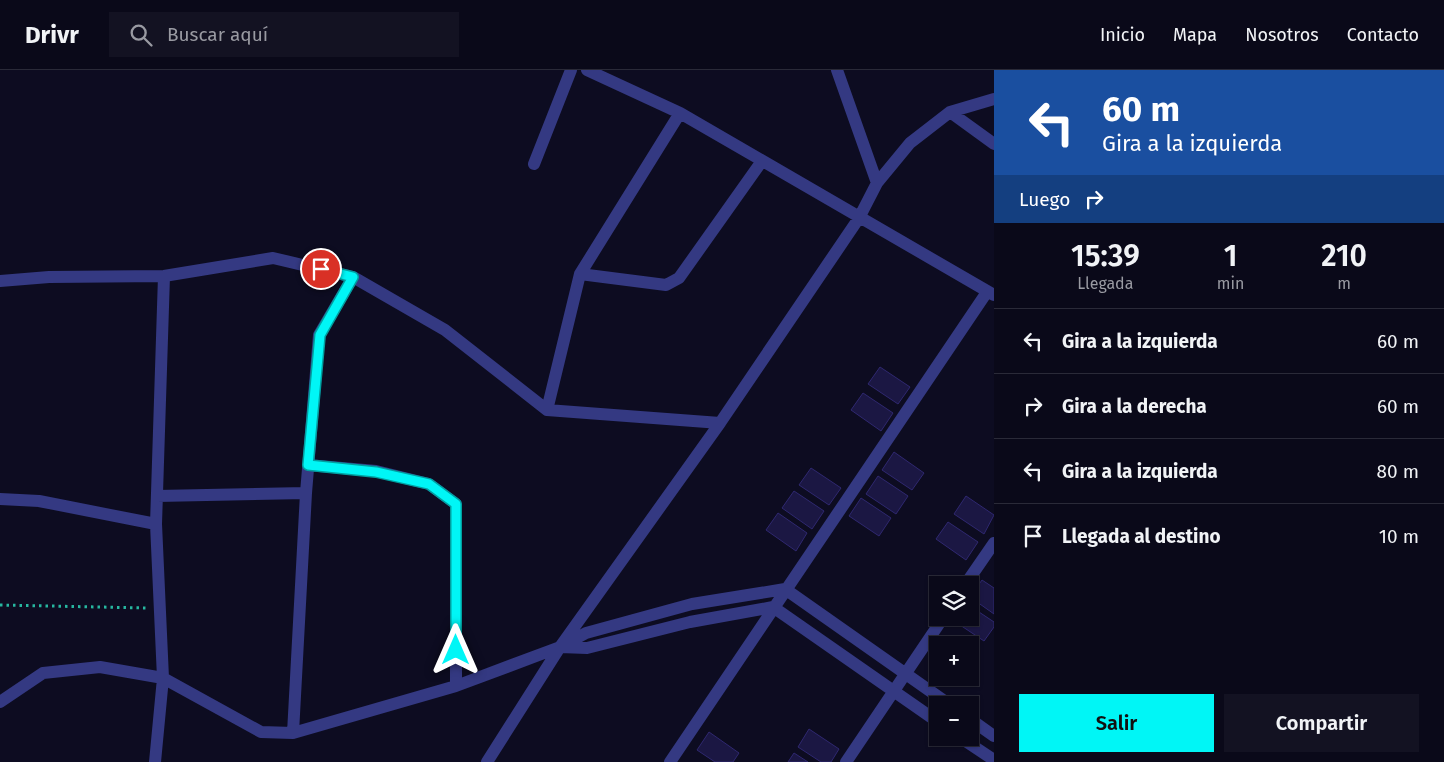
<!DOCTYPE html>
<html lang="es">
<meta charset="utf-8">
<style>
:root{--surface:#0a0919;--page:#131222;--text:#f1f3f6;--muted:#999aa2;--line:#2a2a38;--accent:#00f6f6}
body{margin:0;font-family:"Fira Sans",sans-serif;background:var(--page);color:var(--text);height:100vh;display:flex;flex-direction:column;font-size:19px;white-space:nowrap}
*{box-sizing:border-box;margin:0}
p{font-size:16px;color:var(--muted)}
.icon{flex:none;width:28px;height:28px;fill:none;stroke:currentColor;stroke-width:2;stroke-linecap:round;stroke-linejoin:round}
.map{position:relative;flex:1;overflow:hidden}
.panel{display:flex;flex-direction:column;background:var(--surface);width:450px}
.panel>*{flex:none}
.guide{background:#1a4fa0;color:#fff;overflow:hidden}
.tools{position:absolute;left:929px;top:506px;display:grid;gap:10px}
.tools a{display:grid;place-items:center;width:50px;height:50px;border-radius:0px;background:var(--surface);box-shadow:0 1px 4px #0004,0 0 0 1px var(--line);font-size:25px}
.pin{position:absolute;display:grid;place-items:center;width:42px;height:42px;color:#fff;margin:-21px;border:2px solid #fff;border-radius:50%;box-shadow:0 1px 5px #0007}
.me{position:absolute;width:55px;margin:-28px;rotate:0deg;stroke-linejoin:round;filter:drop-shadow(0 0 4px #0008)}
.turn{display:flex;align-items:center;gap:18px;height:105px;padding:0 25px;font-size:22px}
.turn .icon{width:65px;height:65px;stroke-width:2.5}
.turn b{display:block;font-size:35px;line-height:42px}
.then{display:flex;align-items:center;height:48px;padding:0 25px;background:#0003;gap:10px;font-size:19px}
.eta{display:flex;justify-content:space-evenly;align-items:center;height:85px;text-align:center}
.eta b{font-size:30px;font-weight:600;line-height:35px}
.button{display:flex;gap:10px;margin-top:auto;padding:10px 25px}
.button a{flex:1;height:58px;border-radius:0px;background:var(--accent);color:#111;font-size:20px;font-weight:600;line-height:58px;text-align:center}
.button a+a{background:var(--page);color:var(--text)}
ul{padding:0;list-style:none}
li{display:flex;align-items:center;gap:15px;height:65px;padding:0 25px;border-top:1px solid var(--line)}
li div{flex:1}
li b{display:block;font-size:19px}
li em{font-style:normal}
header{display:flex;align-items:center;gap:30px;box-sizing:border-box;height:70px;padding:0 25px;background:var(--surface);border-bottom:1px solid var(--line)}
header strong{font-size:24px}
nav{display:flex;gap:28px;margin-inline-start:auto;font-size:18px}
.search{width:350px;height:45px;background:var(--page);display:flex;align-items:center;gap:12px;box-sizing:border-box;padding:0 18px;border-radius:0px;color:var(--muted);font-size:19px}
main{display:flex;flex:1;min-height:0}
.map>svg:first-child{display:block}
</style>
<header>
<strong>Drivr</strong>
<div class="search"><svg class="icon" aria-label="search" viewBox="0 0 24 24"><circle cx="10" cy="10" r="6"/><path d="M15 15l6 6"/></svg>Buscar aquí</div>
<nav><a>Inicio</a><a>Mapa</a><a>Nosotros</a><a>Contacto</a></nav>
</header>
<main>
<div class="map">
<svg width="994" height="692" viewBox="0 0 994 692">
<rect width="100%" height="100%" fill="#0d0c21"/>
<!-- building -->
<path fill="#1b1743" stroke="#2f2870" d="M880,297L910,317L898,334L868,314Z
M863,323L893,343L881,361L851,340Z
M894,382L924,403L912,420L882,400Z
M811,398L841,418L829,435L799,415Z
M878,406L908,426L896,444L866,424Z
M794,421L824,441L812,459L782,438Z
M966,426L994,445L984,464L954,444Z
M861,428L891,448L879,466L849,446Z
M778,443L807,463L796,481L766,460Z
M948,452L978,472L966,490L936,469Z
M982,510L994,518V544L970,527Z
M970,536L994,552V557L984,571L954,551L957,548H970Z
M809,659L839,679L831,692H821L798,677Z
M709,662L739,683L733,692H715L697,680Z
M794,683L808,692H788Z"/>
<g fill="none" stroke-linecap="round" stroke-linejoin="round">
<!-- path -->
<path stroke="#27b7a0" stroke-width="3" stroke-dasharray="2.5 4" stroke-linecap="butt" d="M0,535L147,538"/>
<!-- minor -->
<path stroke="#343982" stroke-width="12" d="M587,0L680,43L994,225
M837,0L877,113
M950,42L994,74
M534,94L571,0
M580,204L666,215L679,208L762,91
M0,211L49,207L164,206L273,188L353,207L445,260L547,340L720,353
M547,340L580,204L680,43
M308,395L376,401L429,414L456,434V616
M157,426L306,423
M0,429L39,431L156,454
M965,515L994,473
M560,577L587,578L690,552L773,537L938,652
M0,632L43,603L100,597L163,608L261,662L293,663L456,616L560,577L586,563L692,534L785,519L950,635
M970,649L994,666
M293,663L306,423L319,265L353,207
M961,668L994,690
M155,692L163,608L156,454L164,206
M487,692L560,577L720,353L859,148L877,113L910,73L950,42L994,29
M670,692L987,222
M846,692L943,548"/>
</g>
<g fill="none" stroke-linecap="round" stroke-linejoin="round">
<defs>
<path id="route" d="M321,199L353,207L320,265L308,395L376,402L429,414L456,434V580"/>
</defs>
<!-- route casing -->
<use href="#route" stroke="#00a0a0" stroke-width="12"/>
<!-- route -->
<use href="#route" stroke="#00f6f6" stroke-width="9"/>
</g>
</svg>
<div class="tools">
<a><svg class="icon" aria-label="layers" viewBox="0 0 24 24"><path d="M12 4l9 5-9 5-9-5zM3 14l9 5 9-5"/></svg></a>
<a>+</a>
<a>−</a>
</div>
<div class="pin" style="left:321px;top:199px;background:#d93025"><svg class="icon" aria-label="arrive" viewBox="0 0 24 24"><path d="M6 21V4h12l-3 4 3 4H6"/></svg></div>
<svg class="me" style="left:456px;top:580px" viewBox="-20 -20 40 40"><path d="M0-17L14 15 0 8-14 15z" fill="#00f6f6" stroke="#fff" stroke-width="4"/></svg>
</div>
<section class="panel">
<div class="guide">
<div class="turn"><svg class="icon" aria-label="left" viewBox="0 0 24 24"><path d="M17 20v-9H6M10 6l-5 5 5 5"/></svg><div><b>60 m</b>Gira a la izquierda</div></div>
<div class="then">Luego<svg class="icon" aria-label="right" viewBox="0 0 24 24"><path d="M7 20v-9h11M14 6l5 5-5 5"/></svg></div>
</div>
<div class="eta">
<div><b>15:39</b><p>Llegada</p></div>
<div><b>1</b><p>min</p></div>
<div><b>210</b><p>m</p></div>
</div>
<ul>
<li><svg class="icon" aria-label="left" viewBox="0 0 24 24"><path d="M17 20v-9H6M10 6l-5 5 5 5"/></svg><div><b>Gira a la izquierda</b></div><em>60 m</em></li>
<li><svg class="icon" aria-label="right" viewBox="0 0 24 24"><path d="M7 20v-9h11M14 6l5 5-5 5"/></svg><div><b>Gira a la derecha</b></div><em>60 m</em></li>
<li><svg class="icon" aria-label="left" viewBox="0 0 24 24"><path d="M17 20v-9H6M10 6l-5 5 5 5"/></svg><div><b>Gira a la izquierda</b></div><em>80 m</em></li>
<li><svg class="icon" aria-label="arrive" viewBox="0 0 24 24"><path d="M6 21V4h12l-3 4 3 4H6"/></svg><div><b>Llegada al destino</b></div><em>10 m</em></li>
</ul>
<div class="button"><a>Salir</a><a>Compartir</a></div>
</section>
</main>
